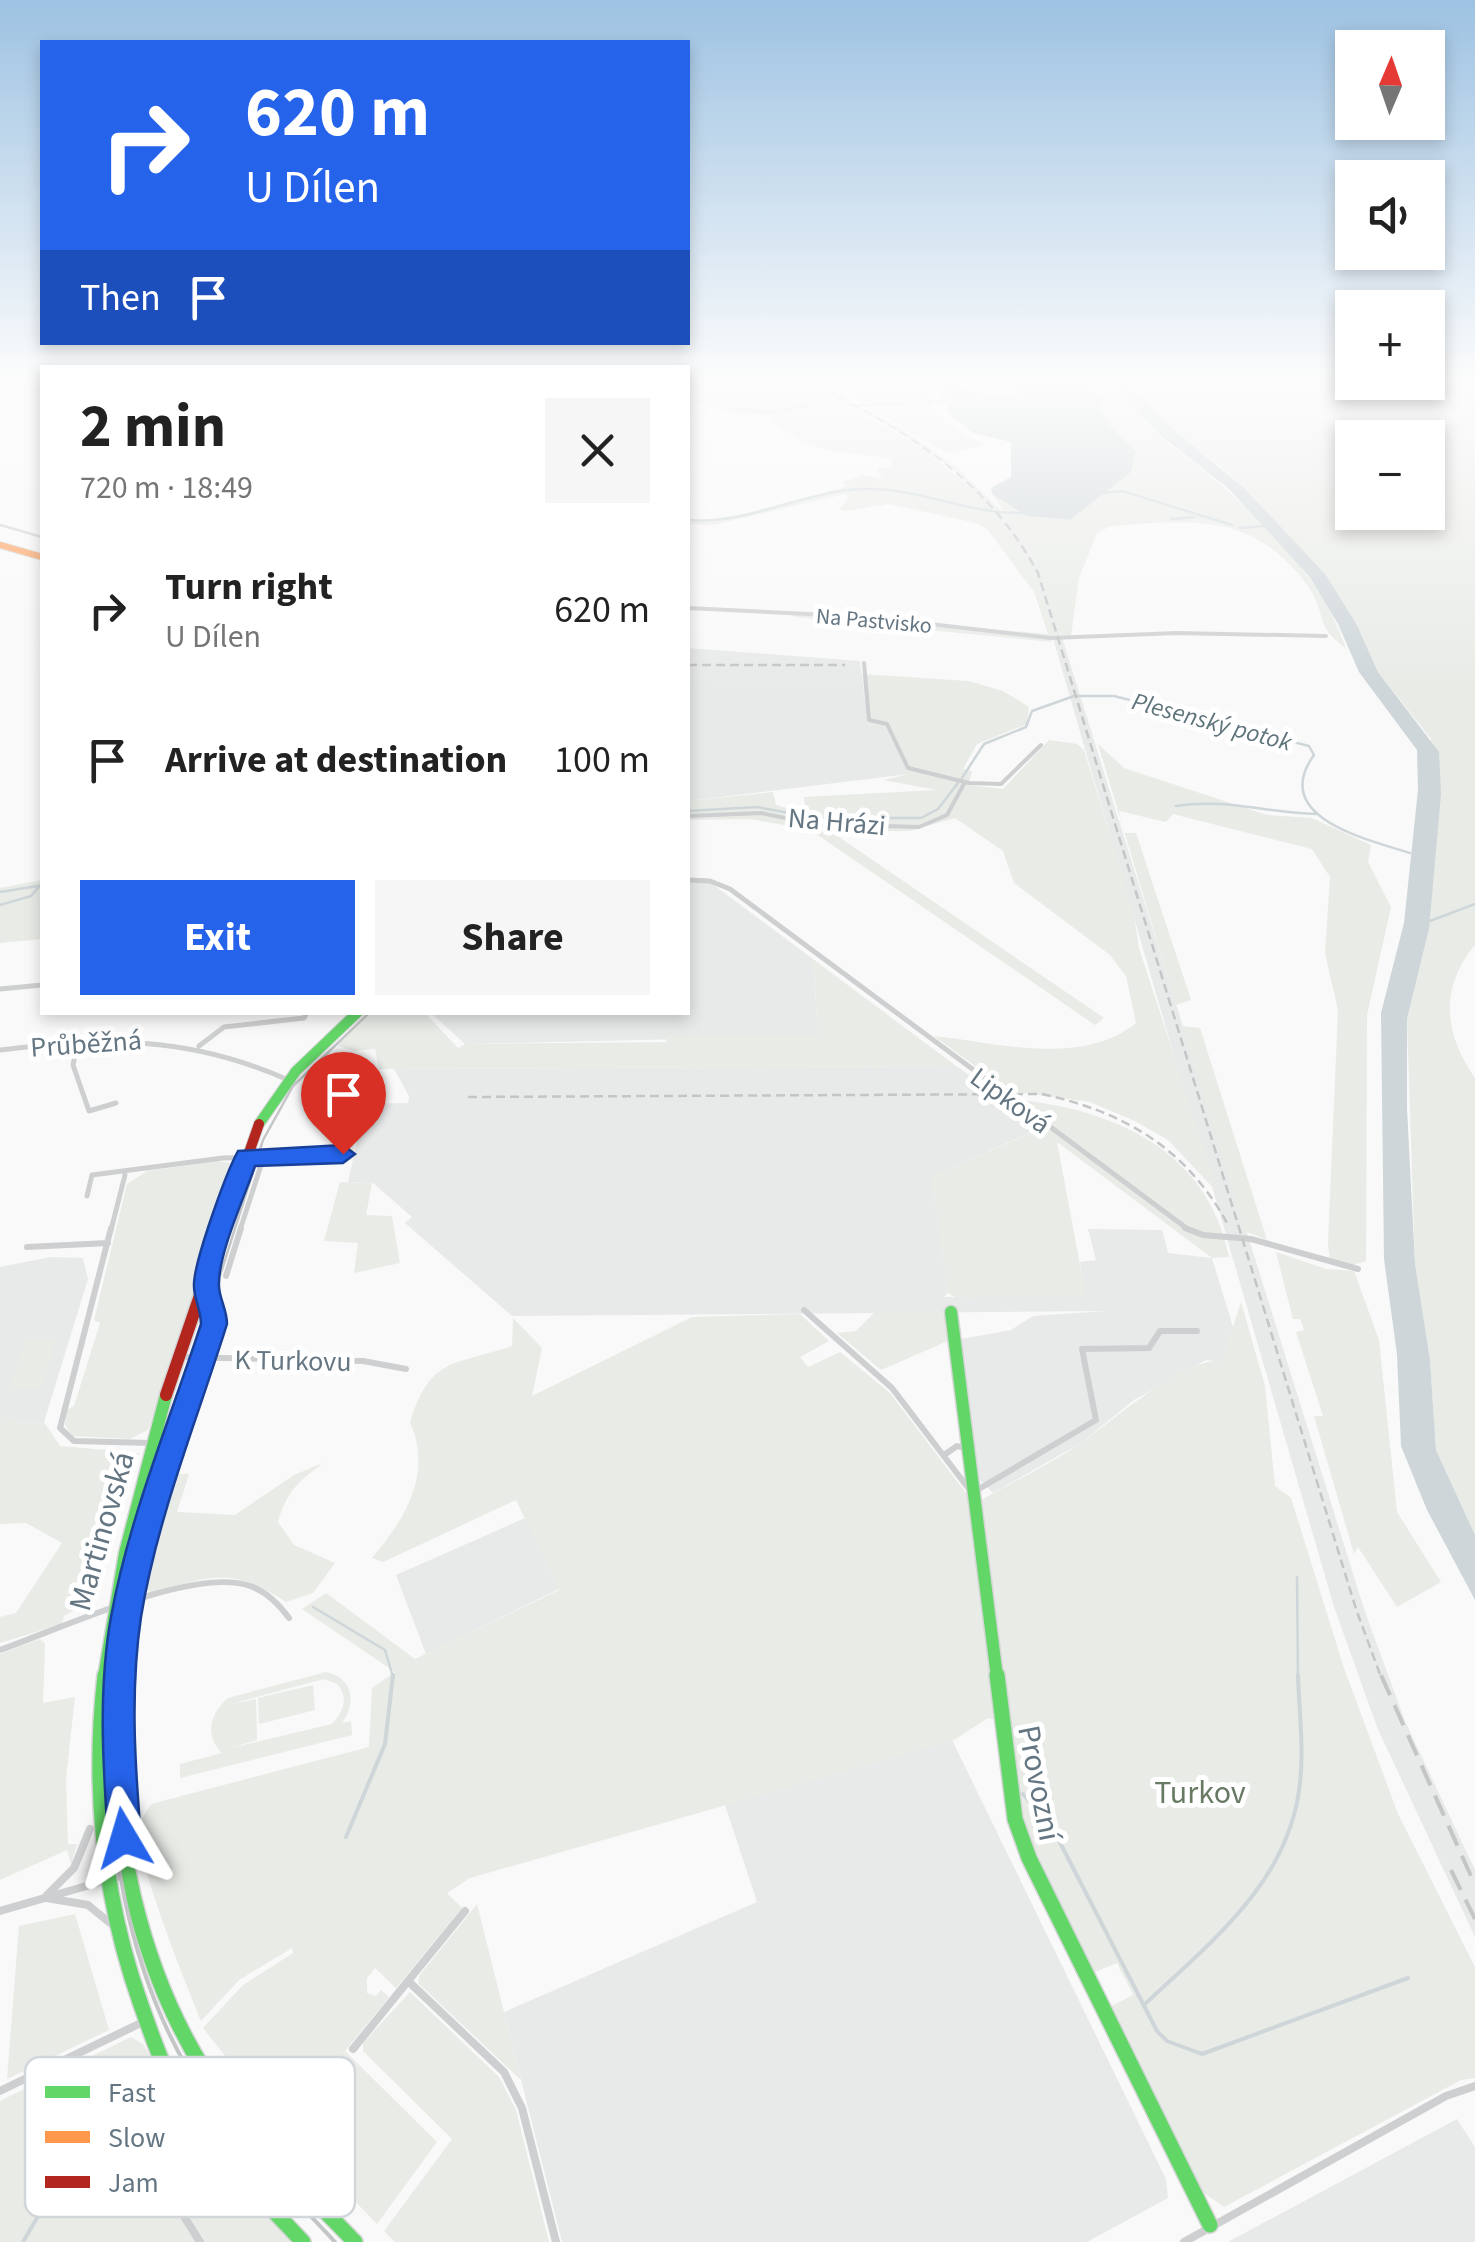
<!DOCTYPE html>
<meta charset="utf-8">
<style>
:root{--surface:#fff;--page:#f6f6f6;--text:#222;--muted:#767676;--accent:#2563eb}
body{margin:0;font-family:"Source Sans 3",sans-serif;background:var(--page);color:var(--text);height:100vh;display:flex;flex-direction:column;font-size:38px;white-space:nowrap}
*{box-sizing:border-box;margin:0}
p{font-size:32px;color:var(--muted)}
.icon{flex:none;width:55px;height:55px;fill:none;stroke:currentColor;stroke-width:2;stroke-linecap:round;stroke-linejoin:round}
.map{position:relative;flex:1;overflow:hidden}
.sheet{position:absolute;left:40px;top:365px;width:650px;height:650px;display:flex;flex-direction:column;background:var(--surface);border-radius:0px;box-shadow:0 5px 15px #0003}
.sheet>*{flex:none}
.top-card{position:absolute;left:40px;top:40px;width:650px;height:305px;border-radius:0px;box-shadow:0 5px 15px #0003;background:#2563eb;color:#fff;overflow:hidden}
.needle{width:65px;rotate:2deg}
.buttons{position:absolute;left:1335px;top:30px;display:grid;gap:20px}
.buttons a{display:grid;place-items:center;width:110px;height:110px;border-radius:0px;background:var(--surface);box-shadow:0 5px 15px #0003;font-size:50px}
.pin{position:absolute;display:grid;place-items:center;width:85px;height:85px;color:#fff;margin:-102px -42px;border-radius:50% 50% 50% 0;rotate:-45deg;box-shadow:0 0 10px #0007}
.pin .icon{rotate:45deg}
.me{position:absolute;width:110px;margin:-55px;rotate:353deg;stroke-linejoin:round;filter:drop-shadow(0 0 8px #0008)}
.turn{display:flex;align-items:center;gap:35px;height:210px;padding:0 40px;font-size:45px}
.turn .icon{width:130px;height:130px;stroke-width:2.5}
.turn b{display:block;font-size:70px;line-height:85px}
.then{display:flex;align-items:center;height:95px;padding:0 40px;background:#0003;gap:20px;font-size:38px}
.round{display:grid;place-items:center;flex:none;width:105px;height:105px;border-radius:0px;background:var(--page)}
.headline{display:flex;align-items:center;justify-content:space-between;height:170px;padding:0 40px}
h1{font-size:60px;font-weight:700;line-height:75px}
.cta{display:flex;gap:20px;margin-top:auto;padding:20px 40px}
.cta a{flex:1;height:115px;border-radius:0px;background:var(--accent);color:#fff;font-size:40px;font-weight:700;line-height:115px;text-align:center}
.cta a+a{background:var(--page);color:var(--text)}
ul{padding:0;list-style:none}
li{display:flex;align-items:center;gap:30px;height:150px;padding:0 40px}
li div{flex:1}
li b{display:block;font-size:38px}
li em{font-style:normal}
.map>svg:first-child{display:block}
</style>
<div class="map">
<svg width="1475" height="2242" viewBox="0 0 1475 2242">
<rect width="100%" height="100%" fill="#f9f9f9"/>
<!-- built -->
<path fill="#e8e9e9" d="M798,377L900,428L957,467L1009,518L1042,573L1364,1609L1405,1721L1475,1870V1937L1377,1727L1334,1607L1034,573L1002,519L951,468L895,429Z
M688,648L860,661L868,726L886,725L909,774L688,801Z
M688,883H711L813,959L818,1036L465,1044L431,1013L688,1012Z
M956,1066L979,1082L981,1098H999L1040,1128L932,1177L948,1292L944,1297H1085L1080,1262L1096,1260L1088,1229L1162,1230L1168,1253L1212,1258L1233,1327L1222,1362L1206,1360L1134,1400L1081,1443L993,1493L975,1475L961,1339L1011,1330L1033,1316L1106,1311L512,1316L405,1223L412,1217L373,1183L348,1182L358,1137L351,1136L358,1104L408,1103L409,1096L394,1069Z
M51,1257L83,1258L88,1279L44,1422L21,1423L0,1415V1267Z
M525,1518L559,1589L426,1654L396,1575Z
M952,1740L1166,2179L1168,2198L1087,2242H562L504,2012L757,1902L725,1805Z
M1457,2119L1475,2147V2242H1228Z"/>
<!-- green -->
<path fill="#e8ebe6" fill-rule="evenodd" d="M688,377H797L923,449L986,500L1004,522L1031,565L1055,635L1051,642L795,617L785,611L1048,634L1034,592L987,529L976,523L889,504L846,511L839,509L847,500L846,494L713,525L688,524V519L721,520L845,487L842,482L863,475L882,479L877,469L890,467L892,458C847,452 809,455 773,421L774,414L740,416L720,405L688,404Z
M851,377H927C930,385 929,393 931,400C936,423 969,436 987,445L947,453L855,399Z
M1084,377H1105C1128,398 1150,430 1174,448C1241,497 1320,568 1346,649C1340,643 1328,635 1325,627C1319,612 1318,599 1307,585C1253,512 1193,520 1111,526L1097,533L1079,578L1071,636H1062L1036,562L992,494L1027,516L1070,520L1130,472L1136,451C1119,435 1100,422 1101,398Z
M1128,377H1352V382H1428V377H1475V945C1438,989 1445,1035 1475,1078V1535L1436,1450L1430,1360L1415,1264L1407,1019L1429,929L1431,739L1378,672L1357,625L1326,575L1227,472L1174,430L1124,381ZM1352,438H1428V512H1352Z
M862,674L968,681L1003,691L1029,707L1027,724L977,744L963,769L972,771L969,785L1003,789L1049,740L1077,744L1084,750L1133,910L1139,948L1219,1194L1168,1140L1135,1121L1090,1102L1009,1091L934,1036C998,1043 1082,1067 1136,1023L1126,976L1110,955L1014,883L1003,851L955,818L910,831H830L1104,1018L1095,1025L809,829L749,819L688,820V801L773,792L776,805L806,814L804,797L937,790L883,780L909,774L886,725L868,727Z
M1098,744L1124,768L1267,815L1312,818L1371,845L1368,862L1391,907L1367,1015L1366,1261L1350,1266L1330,1261L1328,1244L1338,1010L1325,953L1330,877L1312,849L1173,814L1166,822L1119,811L1124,833H1136L1191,1000L1176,1005Z
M42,880V939L0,943V888Z
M813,959L956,1066L379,1069L375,1049L353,1051L337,1045L371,1012L425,1013L458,1048L465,1044L666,1042L667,1036H818Z
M1182,1026L1200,1028L1267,1240L1245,1231Z
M999,1098C1103,1105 1207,1144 1229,1257L1212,1258L1057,1142L1086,1297L956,1298L948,1293L932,1177L1039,1129Z
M217,1161L230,1163L237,1172L148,1430L130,1439L72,1436L65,1425L67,1410L74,1406L100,1323L94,1320L127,1184L147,1171Z
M340,1182L372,1183L366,1215L392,1216L400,1263L354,1273L358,1243L324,1241Z
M1276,1252L1326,1269L1354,1271L1379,1340L1397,1512L1441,1582L1397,1607L1358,1547L1354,1554L1314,1416H1323L1296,1332L1304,1330L1300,1319H1293Z
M1241,1302L1265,1386L1275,1486L1291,1498L1344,1668L1398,1814L1475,1967V2078L1461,2080L1224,2207L1198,2189L1109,2007L1133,1995L1117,1963L1090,1974L1031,1854L1020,1818L1007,1723L988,1718L954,1740L470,1878L447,1893L462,1908L396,1988L375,1968L367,1978V1993L376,1996L381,1990L389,1997L345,2051L437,2142L377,2224L272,2115L203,2028L243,1985L293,1953L292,1948L239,1980L201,2021C187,1985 134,1859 140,1825C141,1818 148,1810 151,1804L369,1747L372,1688L395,1672L302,1609L326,1593L415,1659L559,1590L516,1500L383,1562L372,1558C405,1519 433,1474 410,1422C431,1357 451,1366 512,1346L513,1318L542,1348L532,1396L692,1317L800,1314L829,1341L800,1357L808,1367L840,1352L890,1393L969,1497L978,1502C1012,1482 1049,1465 1081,1443C1113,1421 1184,1357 1222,1361Z
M936,1311L946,1314L950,1340L881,1370L837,1333L856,1331L875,1312Z
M56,1340L42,1388L10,1390L25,1341Z
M0,1415L21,1423L44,1422L60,1446L140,1453L124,1479L84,1605L64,1616L62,1624L0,1643V1617L16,1613L62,1543L26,1523L0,1524Z
M323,1463C299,1481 286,1492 278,1522L294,1545L335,1563L313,1593L286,1602C230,1566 213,1576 151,1593L141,1584L147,1550L175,1474H189L177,1512L235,1515L294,1475Z
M40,1639L45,1644L43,1703L75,1697L66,1779L68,1844H77L71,1864L67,1850L0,1880V1654Z
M326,1672C353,1678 357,1702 342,1723L351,1721L352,1735L180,1778V1764L222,1753C204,1735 210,1714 228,1698ZM324,1679L337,1684C349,1697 344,1711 332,1724L231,1748L257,1740L256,1699L231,1704Z
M313,1685L315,1710L259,1724L258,1698Z
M477,1904L521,2080L418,1983L419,1976Z
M75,1914L109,2030L7,2079L19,1926Z
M410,1992L499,2077L516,2110L549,2242H395L384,2231L452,2139L363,2051V2043Z
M131,2037L143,2044L199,2136L294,2242H0V2101Z"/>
<!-- water -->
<path fill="#ced6d9" d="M998,377H1084L1101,398C1100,422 1119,435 1136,451L1131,472L1070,520L1027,516L992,494L991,488L1011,477V442L973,433L947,412L949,404L938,391L942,381L983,393L1018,395Z
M1105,377H1120L1174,430L1244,488L1326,575L1357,625L1378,672L1439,752L1441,794L1429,929L1407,1019V1108L1415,1264L1430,1360L1436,1450L1475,1535V1600L1427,1510L1401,1446L1397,1354L1384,1259L1381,1013L1404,923L1418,790L1417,750L1359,672L1338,624L1309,576L1229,489L1160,435Z"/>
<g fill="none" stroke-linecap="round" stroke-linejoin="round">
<!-- stream-far1 -->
<path stroke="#ced6d9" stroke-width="2.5" d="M0,386L42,391
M1098,398L1134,405
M724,408L769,412L841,400L853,406L950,401
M1104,493L1122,491L1232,525
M1171,519L1194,517
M688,520C750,525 802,491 863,489C918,487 969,515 1024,513
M1240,528L1264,526
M962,778L984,744L1026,727L1032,711L1074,696H1114L1309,746L1314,755C1269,817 1366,839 1410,853
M1176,806C1223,798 1268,813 1316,814
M688,811L757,807L817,818H921L938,809L958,783
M0,892L38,886
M0,905L31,896L42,883
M1430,921L1475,904
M1297,1577L1298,1677
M313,1607L385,1650L393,1677"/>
<!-- stream -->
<path stroke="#ced6d9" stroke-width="4" d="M1023,1794L1053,1829L1157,2031L1167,2041L1202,2054L1408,1978
M346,1837L385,1744L393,1675
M1145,2004C1212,1941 1290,1881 1300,1783C1304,1748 1299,1710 1298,1675
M23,2242L49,2197L106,2151"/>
<defs>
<path id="fast-far2" d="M259,1124L296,1071L358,1012"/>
<path id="fast-far1" d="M951,1312L997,1677
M104,1677L125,1553L166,1395
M119,1677L138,1564L213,1332L207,1280"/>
<path id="fast" d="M105,1675C92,1789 103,1898 141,2005C152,2036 163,2069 180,2097C213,2151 260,2196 303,2242
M119,1675C103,1819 139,1985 226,2102C264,2153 311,2196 355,2242
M997,1675L1015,1819L1029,1858L1210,2225"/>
<path id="slow" d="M0,545L42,557"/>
<path id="jam-far1" d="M222,1230L259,1124"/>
<path id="jam" d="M166,1395L223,1228"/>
</defs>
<!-- fast-far2 casing -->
<use href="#fast-far2" stroke="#d5d6d7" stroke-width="12"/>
<!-- fast-far1 casing -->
<use href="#fast-far1" stroke="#d5d6d7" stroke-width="15"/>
<!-- fast casing -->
<use href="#fast" stroke="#d5d6d7" stroke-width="18"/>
<!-- slow casing -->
<use href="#slow" stroke="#d5d6d7" stroke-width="8"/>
<!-- jam-far1 casing -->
<use href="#jam-far1" stroke="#d5d6d7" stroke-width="12"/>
<!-- jam casing -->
<use href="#jam" stroke="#d5d6d7" stroke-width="15"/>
<!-- street-far4 -->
<path stroke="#cecfd0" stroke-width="2.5" d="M0,525L42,537"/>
<!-- street-far3 -->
<path stroke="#cecfd0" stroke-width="4" d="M688,608L870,617L1051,638L1177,633L1326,636
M864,663L869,720L887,724L908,768L969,783L1001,784L1041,745
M688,816L761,813L814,824L919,827L947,815L965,782"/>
<!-- street-far2 -->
<path stroke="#cecfd0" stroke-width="5" d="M688,880L710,881L730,889L1189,1230
M0,989L42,985
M78,1042L73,1065L89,1111L116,1103
M199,1046L224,1027L304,1018L307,1012
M0,1050C107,1038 185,1035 286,1079
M87,1196L92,1175L223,1158L343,1155L353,1106L346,1095L352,1069
M111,1230L125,1175
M240,1230L264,1156"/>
<!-- street-far1 -->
<path stroke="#cecfd0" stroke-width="6" d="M111,1228L60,1428L74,1441L152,1443
M1185,1228L1203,1235L1251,1239L1358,1269
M27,1247L108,1243
M226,1276L241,1228
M804,1310L892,1388L972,1493L1096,1420L1082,1349L1149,1348L1160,1331H1197
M180,1357L363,1361L406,1369
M944,1455L957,1446L967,1449
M0,1650C57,1630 190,1568 247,1585C265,1590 278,1603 289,1618"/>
<!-- street -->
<path stroke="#cecfd0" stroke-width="8" d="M46,1896L74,1868L90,1829
M47,1898L88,1905L110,1923
M0,1911L128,1874
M408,1981L465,1911
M353,2049L408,1981L504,2072L522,2108L556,2242
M0,2091L143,2022
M185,2218L200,2242
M1184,2242L1446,2096L1475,2086"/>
<!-- fast-far2 -->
<use href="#fast-far2" stroke="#63d668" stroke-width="10"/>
<!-- fast-far1 -->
<use href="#fast-far1" stroke="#63d668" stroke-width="12"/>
<!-- fast -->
<use href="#fast" stroke="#63d668" stroke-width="15"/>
<!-- slow -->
<use href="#slow" stroke="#ff974d" stroke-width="6"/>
<!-- jam-far1 -->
<use href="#jam-far1" stroke="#b3261e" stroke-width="10"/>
<!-- jam -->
<use href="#jam" stroke="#b3261e" stroke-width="12"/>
<!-- tram-far1 -->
<path stroke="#c3c5c6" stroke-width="2.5" d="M112,1677L142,1522L263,1140L293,1086L370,1012"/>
<!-- tram -->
<path stroke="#c3c5c6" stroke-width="4" d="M112,1675C100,1820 125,1986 212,2106C248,2155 294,2197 335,2242"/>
<!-- rail-far1 -->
<path stroke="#c3c5c6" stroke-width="2.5" stroke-dasharray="9 5" stroke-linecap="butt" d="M802,377C900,429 983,472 1038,573L1356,1609L1381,1677
M688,665H845
M468,1097L1042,1094C1124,1112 1186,1148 1227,1223"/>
<!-- rail -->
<path stroke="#c3c5c6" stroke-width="4" stroke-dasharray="22 11" stroke-linecap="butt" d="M1381,1675L1475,1885
M1451,1870L1475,1919"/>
</g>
<!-- sky -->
<linearGradient id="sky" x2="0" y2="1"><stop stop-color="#9dc2e2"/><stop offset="0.55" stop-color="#fcfcfc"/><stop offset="1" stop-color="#fcfcfc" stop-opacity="0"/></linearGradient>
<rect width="1475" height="691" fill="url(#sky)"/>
<!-- route -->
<path fill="#2563eb" stroke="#184099" stroke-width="2.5" d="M343,1145L355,1154L343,1163L255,1166C245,1196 217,1256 219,1287C220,1300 227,1310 227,1324C197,1420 157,1518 141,1617C130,1691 135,1765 141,1838L136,1850L124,1855L113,1850L108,1838C103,1765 98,1690 111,1617C129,1517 170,1420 201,1324C201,1310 194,1299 194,1286C193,1264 226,1173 238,1151Z"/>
<g text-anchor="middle" stroke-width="10" stroke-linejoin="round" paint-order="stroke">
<!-- far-street labels -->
<g font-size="22" fill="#657683" stroke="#fff">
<text transform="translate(874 620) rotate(5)" y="8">Na Pastvisko</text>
</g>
<!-- far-water labels -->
<g font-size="25" font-style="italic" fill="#60757c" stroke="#fff">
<text transform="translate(1212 721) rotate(15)" y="9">Plesenský potok</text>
</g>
<!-- street labels -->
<g font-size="28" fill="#657683" stroke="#fff">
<text transform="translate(837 821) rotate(5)" y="10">Na Hrázi</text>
<text transform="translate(86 1043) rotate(-4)" y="10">Průběžná</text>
<text transform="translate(1011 1100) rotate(36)" y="10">Lipková</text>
<text transform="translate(293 1360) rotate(1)" y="10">K Turkovu</text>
</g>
<!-- near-street labels -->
<g font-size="32" fill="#657683" stroke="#fff">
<text transform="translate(101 1531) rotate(-74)" y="11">Martinovská</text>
<text transform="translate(1040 1783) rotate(79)" y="11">Provozní</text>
</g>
<!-- near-park labels -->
<g font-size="32" fill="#687a64" stroke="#fff">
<text x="1200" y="1803">Turkov</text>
</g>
</g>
<!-- legend -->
<rect x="25" y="2057" width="330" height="160" rx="15" fill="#fff" stroke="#d1d6da" stroke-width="2.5"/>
<rect x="45" y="2086" width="45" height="12" fill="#63d668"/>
<rect x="45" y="2131" width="45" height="12" fill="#ff974d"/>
<rect x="45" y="2176" width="45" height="12" fill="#b3261e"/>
<g font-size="28" fill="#657683">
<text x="108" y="2102">Fast</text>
<text x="108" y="2147">Slow</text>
<text x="108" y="2192">Jam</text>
</g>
</svg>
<div class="buttons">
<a><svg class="needle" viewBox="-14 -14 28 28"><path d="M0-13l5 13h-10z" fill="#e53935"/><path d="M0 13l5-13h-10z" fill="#767676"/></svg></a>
<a><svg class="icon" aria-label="sound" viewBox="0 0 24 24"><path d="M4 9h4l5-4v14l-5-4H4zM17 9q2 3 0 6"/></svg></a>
<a>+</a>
<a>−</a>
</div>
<div class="pin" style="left:343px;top:1154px;background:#d93025"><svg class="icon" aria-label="arrive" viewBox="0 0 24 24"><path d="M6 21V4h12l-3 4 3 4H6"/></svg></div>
<svg class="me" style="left:124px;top:1838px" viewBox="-20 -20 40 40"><path d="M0-17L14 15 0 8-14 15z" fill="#2563eb" stroke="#fff" stroke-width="4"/></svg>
<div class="top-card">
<div class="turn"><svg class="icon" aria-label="right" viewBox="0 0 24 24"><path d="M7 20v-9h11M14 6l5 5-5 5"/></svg><div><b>620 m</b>U Dílen</div></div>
<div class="then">Then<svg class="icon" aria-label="arrive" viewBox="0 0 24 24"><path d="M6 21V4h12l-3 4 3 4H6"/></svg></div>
</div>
<section class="sheet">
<div class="headline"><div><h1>2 min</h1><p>720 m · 18:49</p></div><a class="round"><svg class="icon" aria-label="close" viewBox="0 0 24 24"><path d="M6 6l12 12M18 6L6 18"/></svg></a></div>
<ul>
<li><svg class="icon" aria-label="right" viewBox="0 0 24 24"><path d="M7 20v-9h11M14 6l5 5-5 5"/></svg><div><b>Turn right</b><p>U Dílen</p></div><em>620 m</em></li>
<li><svg class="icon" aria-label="arrive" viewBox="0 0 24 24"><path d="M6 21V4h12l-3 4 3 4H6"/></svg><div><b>Arrive at destination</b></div><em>100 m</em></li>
</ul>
<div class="cta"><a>Exit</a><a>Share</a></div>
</section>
</div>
